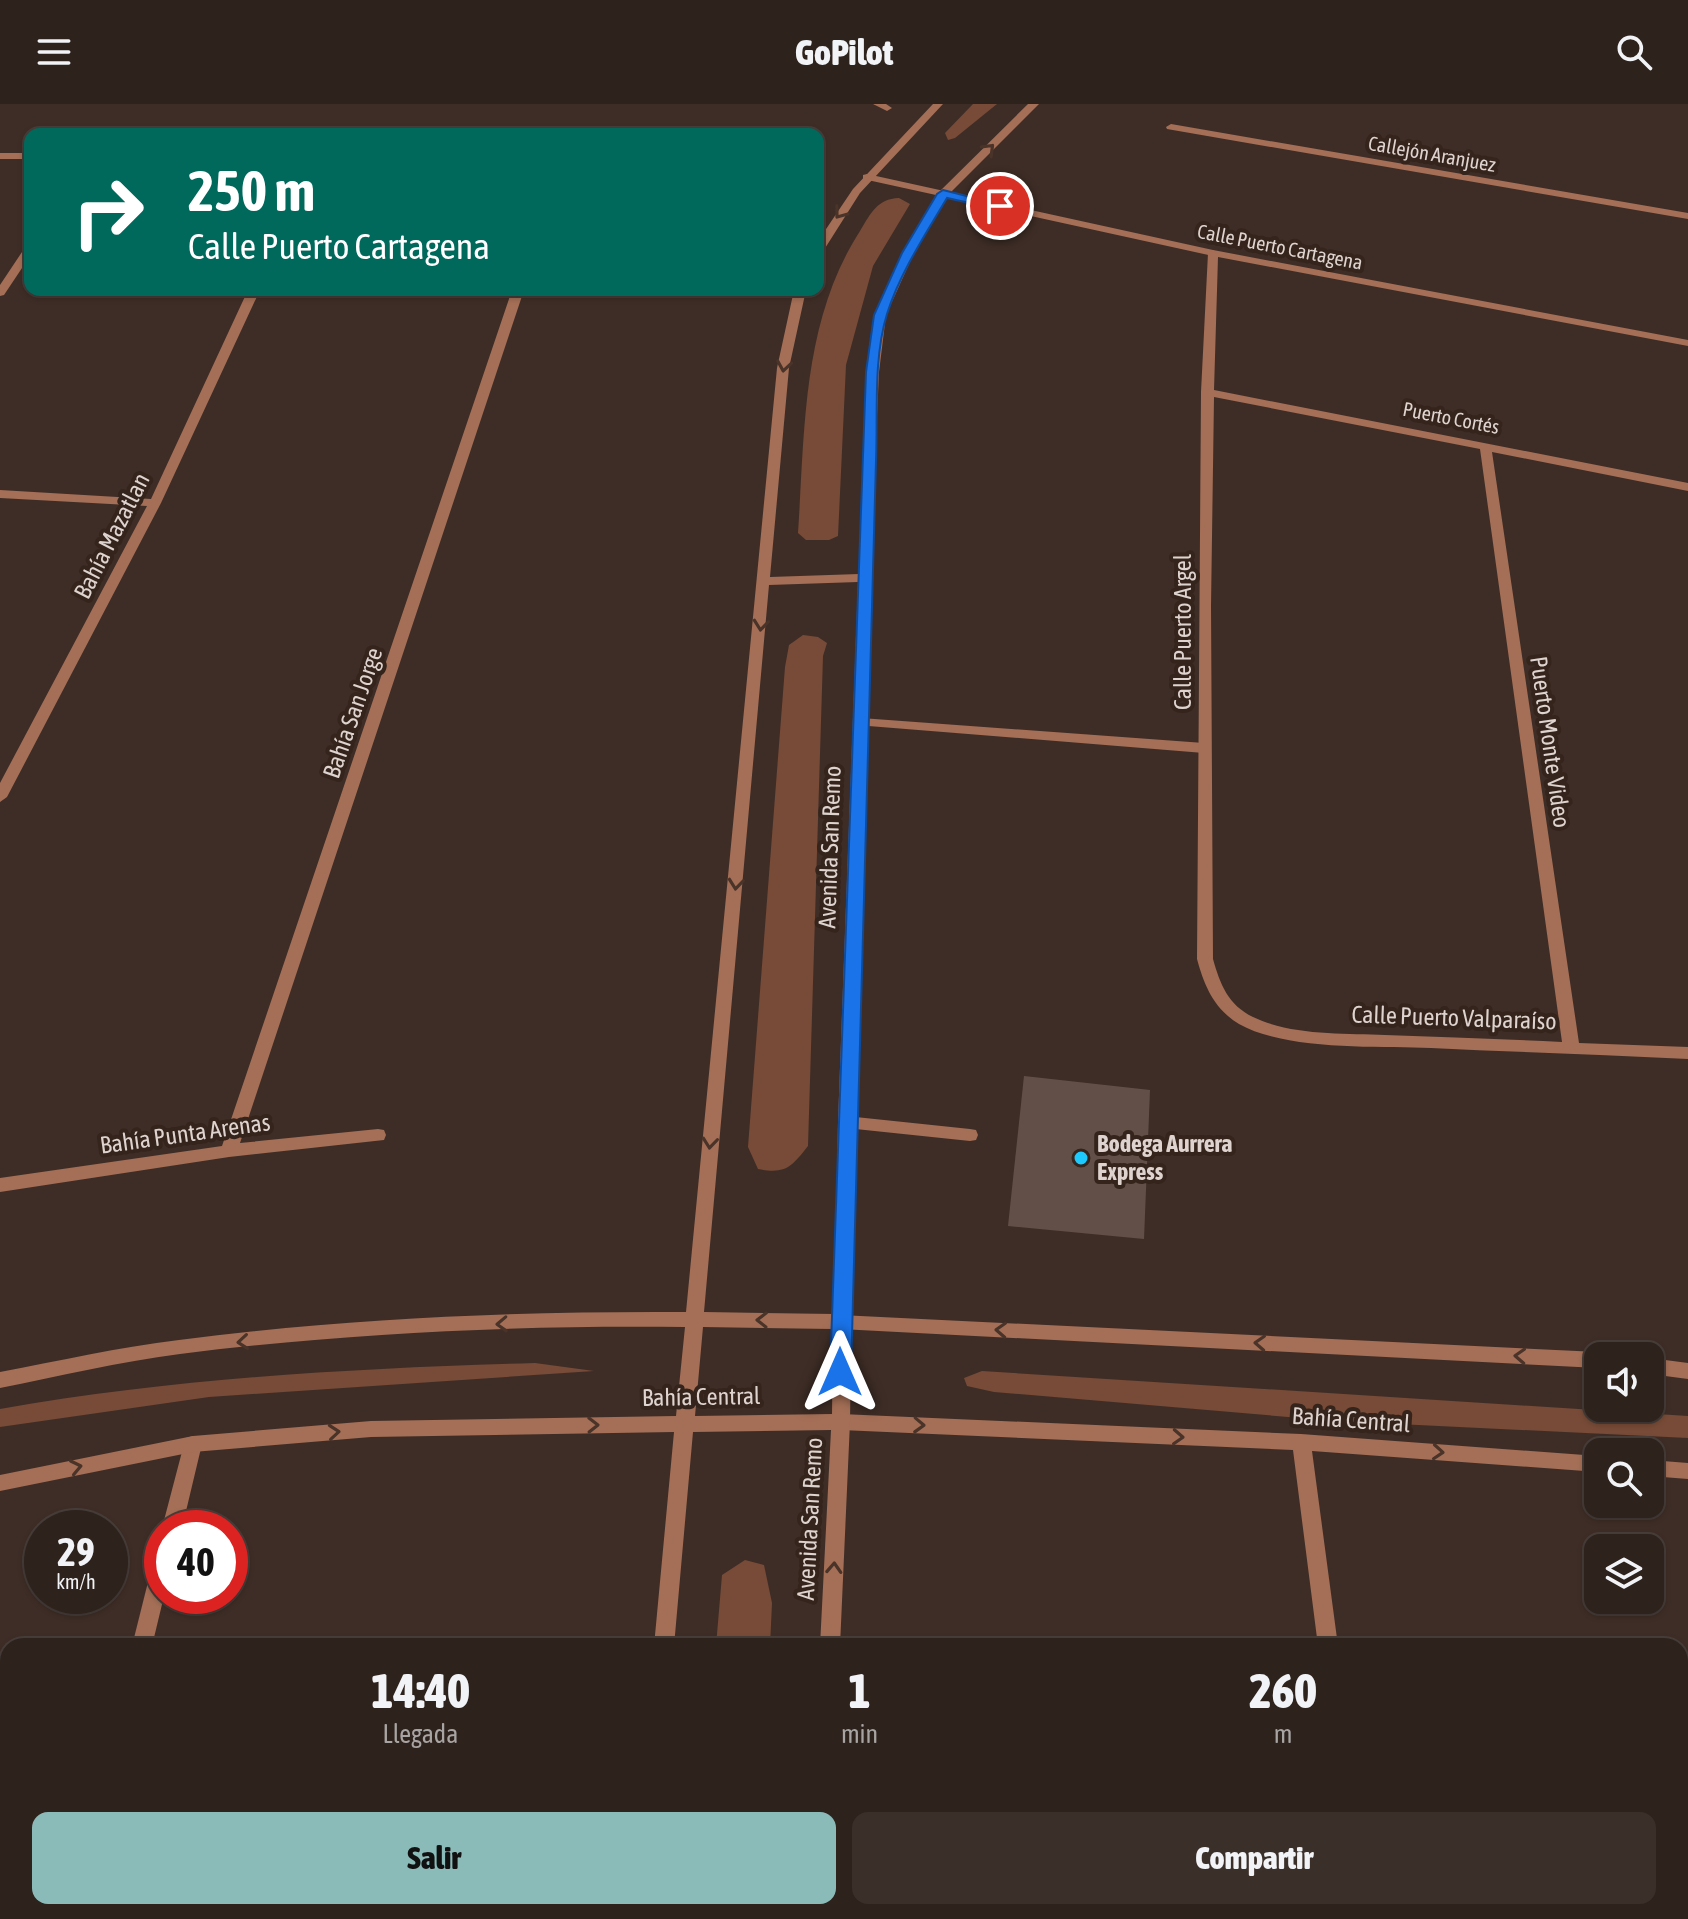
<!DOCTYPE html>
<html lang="es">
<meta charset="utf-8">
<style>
:root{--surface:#2e221c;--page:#3a2f29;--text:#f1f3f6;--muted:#a7a4a3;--line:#493f3b;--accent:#8bbbb9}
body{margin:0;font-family:"Asap Condensed",sans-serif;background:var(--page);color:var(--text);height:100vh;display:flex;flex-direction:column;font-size:30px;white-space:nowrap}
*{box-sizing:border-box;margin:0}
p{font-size:26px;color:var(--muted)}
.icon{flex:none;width:44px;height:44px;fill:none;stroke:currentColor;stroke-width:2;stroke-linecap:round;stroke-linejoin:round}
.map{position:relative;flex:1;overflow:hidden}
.sheet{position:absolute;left:0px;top:1534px;width:1688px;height:282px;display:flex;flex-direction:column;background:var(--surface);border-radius:24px 24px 0 0;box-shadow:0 2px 6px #0004,0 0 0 2px var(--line)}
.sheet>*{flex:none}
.guide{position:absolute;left:24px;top:24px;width:800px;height:168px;border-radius:16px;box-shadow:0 2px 6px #0004,0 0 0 2px var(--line);background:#00695c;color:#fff;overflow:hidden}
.tools{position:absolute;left:1584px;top:1238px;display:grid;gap:16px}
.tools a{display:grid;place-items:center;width:80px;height:80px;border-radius:16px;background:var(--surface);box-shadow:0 2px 6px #0004,0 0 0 2px var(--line);font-size:40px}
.speed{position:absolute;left:24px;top:1406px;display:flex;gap:16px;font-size:40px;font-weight:700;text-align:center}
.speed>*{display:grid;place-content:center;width:104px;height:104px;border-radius:50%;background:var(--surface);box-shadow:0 2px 6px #0004,0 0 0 2px var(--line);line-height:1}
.speed small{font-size:20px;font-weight:400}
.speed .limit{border:12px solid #d22;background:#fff;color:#111}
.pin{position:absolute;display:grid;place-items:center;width:68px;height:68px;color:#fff;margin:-34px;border:4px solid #fff;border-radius:50%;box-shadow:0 2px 8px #0007}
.me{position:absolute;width:88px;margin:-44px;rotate:0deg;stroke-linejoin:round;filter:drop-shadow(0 0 6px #0008)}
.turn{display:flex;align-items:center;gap:28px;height:168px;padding:0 32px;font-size:36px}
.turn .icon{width:104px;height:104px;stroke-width:2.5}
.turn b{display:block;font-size:56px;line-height:68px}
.eta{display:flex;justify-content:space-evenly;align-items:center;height:136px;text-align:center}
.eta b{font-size:48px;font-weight:800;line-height:56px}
.cta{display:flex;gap:16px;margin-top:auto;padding:16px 32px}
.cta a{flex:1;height:92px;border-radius:16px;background:var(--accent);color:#111;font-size:32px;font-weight:800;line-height:92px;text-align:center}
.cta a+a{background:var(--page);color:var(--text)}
header{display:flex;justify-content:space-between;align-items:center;height:104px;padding:0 32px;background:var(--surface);font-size:36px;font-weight:800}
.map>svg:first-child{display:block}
</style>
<header><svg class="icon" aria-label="menu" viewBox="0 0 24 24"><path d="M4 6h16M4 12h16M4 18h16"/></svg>GoPilot<svg class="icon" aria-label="search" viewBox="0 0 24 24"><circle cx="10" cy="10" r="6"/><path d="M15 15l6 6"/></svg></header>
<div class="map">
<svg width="1688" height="1815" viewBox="0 0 1688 1815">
<rect width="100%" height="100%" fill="#3e2d26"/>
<!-- green -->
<path fill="#774b37" d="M973,0H997L955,34L948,36L945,29Z
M899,94L910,100L873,162L846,261L838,432L829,436H806L798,429C805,325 802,217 860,127C871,109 877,95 899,94Z
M803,531L818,533L827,539L823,552L808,1042C791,1064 785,1070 758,1065L748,1043L785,563L789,541Z
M535,1259L594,1267L209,1293L0,1323V1305C177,1274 356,1264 535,1259Z
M982,1267L1688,1312V1334L1336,1317L994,1288L967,1282L964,1274Z
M745,1456L764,1461L772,1499L770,1542H716L722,1471Z"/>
<!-- building -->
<path fill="#625048" d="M1024,972L1150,986L1144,1135L1008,1122Z"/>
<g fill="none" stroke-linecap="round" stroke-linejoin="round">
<!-- service -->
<path fill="#a46f56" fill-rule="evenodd" d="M867,70L1213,146L1218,149L1213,152L863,75V71Z
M861,614L1204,639L1211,644L1204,649L856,621L854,618L856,615Z
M846,1012L970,1025L976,1026L978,1031L976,1036L970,1037L846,1024L840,1022L838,1018L840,1014Z"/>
<!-- minor -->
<path fill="#a46f56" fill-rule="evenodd" d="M873,0H886L892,4L887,7Z
M1171,20L1688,109V115L1167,25L1166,23Z
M572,23L577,26L576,30H566L568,24Z
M0,49H30V55H0Z
M30,141V152L4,191L0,192V181L26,142Z
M1213,146L1688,236V242L1218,153L1214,286L1688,379V387L1492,348L1579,939L1688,943V955C1602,951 1517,948 1431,944C1377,942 1287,947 1239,920C1214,905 1204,881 1197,855L1201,288L1208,149ZM1214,293L1480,345L1562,938C1503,935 1444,933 1385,931C1343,929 1292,932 1253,913C1228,901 1220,880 1213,855L1211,502Z
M248,186H260L161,399L7,693L0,698V679L147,402L0,394V386L151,395Z
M512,186H524L240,1039L378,1025L384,1026L386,1031L384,1036L229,1053L0,1088V1074L222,1042Z
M840,1211L1598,1248L1605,1252H1598V1264L840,1225L834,1223L831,1218L834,1213Z
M1650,1254L1688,1259V1275L1650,1270Z
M841,1310L1301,1330L1598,1352V1368L1312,1347L1338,1542H1318L1293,1346L841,1326L834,1324L832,1318L834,1312Z
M193,1332L200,1334L202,1340L182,1424H162L184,1340L186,1334Z
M1650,1356L1688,1359V1375L1650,1372Z
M162,1453V1492H164L152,1542H132L152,1462L155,1456Z
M1680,1653L1688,1655V1675L1680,1673Z
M64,1808H86L84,1815H62Z
M1349,1808H1371L1372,1815H1350Z"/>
<!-- tertiary -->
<path fill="#a46f56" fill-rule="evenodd" d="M933,0H943L860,89L822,149L818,150V137L853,85Z
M1028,0H1039L947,92L914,149L886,211L879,268L875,357L854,1018L850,1318L840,1542H820L831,1326L693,1328L674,1542H654L674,1328L371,1333L193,1348L0,1387V1371L193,1332L371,1317L676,1312L685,1223C516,1221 347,1229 180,1250C119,1258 60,1272 0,1284V1268C59,1257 119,1243 179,1236C346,1214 517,1207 686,1208L777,264L794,186H806L789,264L770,473L859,470L867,268L874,211L904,149L939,88ZM858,478L838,1018L834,1210L704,1208L769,481ZM703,1223L833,1225L832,1310L695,1312Z
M627,1808H649V1815H627Z
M806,1808H828L827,1815H805Z"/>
</g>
<!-- one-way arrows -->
<defs><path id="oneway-chevron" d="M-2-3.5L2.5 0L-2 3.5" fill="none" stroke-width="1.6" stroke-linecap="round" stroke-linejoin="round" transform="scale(2)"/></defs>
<g stroke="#4a3328">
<use href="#oneway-chevron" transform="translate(989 45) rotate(-45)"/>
<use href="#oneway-chevron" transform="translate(840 109) rotate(127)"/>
<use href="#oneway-chevron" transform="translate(784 262) rotate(99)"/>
<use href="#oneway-chevron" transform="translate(761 521) rotate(96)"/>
<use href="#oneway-chevron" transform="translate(736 780) rotate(96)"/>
<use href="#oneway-chevron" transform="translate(710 1039) rotate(96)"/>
<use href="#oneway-chevron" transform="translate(762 1216) rotate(-179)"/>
<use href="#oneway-chevron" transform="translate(502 1220) rotate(178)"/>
<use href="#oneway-chevron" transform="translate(1001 1226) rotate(-177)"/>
<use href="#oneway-chevron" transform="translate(243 1238) rotate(175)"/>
<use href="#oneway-chevron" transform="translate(1260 1239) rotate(-177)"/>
<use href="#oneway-chevron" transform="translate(1520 1252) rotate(-177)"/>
<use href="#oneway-chevron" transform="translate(593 1321) rotate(-1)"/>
<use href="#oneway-chevron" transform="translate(919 1321) rotate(2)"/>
<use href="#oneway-chevron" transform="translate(334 1328) rotate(-5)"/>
<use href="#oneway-chevron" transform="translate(1178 1333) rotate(3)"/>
<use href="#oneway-chevron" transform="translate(1438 1348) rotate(4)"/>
<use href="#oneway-chevron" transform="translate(76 1363) rotate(-12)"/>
<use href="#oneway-chevron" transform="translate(834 1464) rotate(-87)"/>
</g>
<!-- route -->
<path fill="#1a73e8" stroke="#114b97" stroke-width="2" d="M943,86L1006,102L1000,106L947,94C925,131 900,169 887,210C873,255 878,311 876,357L851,1268L840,1277L830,1268L866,268L874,211L902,149L937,90Z"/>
<!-- markers -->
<circle fill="#1ec9fd" stroke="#34241c" stroke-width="3" cx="1081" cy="1054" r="8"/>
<g text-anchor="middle" stroke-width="8" stroke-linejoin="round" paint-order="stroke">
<!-- far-street labels -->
<g font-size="20" fill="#ded3ce" stroke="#34241c">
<text transform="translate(1432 50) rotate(10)" y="7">Callejón Aranjuez</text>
<text transform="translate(1280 143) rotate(11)" y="7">Calle Puerto Cartagena</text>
<text transform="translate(1451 314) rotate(11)" y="7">Puerto Cortés</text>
</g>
<!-- street labels -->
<g font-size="24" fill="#ded3ce" stroke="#34241c">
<text transform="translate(112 432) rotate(-63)" y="8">Bahía Mazatlan</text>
<text transform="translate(1183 528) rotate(-90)" y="8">Calle Puerto Argel</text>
<text transform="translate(353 609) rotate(-71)" y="8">Bahía San Jorge</text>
<text transform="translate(1550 638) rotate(82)" y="8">Puerto Monte Video</text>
<text transform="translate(830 743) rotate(-88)" y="8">Avenida San Remo</text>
<text transform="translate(1454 914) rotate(2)" y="8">Calle Puerto Valparaíso</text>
<text transform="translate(185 1030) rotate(-8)" y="8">Bahía Punta Arenas</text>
<text transform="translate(701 1293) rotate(-1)" y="8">Bahía Central</text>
<text transform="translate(1351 1316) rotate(4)" y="8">Bahía Central</text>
<text transform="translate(810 1415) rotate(-87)" y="8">Avenida San Remo</text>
</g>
<!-- poi labels -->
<g font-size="24" font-weight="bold" fill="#ded3ce" stroke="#34241c" text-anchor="start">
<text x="1097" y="1048">Bodega Aurrera<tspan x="1097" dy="28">Express</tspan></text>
</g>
</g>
</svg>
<div class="tools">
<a><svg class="icon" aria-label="sound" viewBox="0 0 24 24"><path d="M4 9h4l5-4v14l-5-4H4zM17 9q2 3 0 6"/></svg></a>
<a><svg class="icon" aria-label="search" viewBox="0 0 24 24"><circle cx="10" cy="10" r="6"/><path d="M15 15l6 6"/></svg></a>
<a><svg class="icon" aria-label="layers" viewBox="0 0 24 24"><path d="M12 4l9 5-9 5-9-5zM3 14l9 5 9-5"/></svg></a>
</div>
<div class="speed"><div>29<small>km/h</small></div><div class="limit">40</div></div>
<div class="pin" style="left:1000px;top:102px;background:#d93025"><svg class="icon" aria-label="arrive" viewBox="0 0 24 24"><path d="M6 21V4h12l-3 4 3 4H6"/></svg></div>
<svg class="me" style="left:840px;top:1268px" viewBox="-20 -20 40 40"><path d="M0-17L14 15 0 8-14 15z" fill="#1a73e8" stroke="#fff" stroke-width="4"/></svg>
<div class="guide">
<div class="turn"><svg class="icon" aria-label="right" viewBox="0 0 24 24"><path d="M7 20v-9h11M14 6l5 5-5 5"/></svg><div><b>250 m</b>Calle Puerto Cartagena</div></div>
</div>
<section class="sheet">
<div class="eta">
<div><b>14:40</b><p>Llegada</p></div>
<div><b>1</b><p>min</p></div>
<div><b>260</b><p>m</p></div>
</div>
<div class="cta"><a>Salir</a><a>Compartir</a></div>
</section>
</div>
